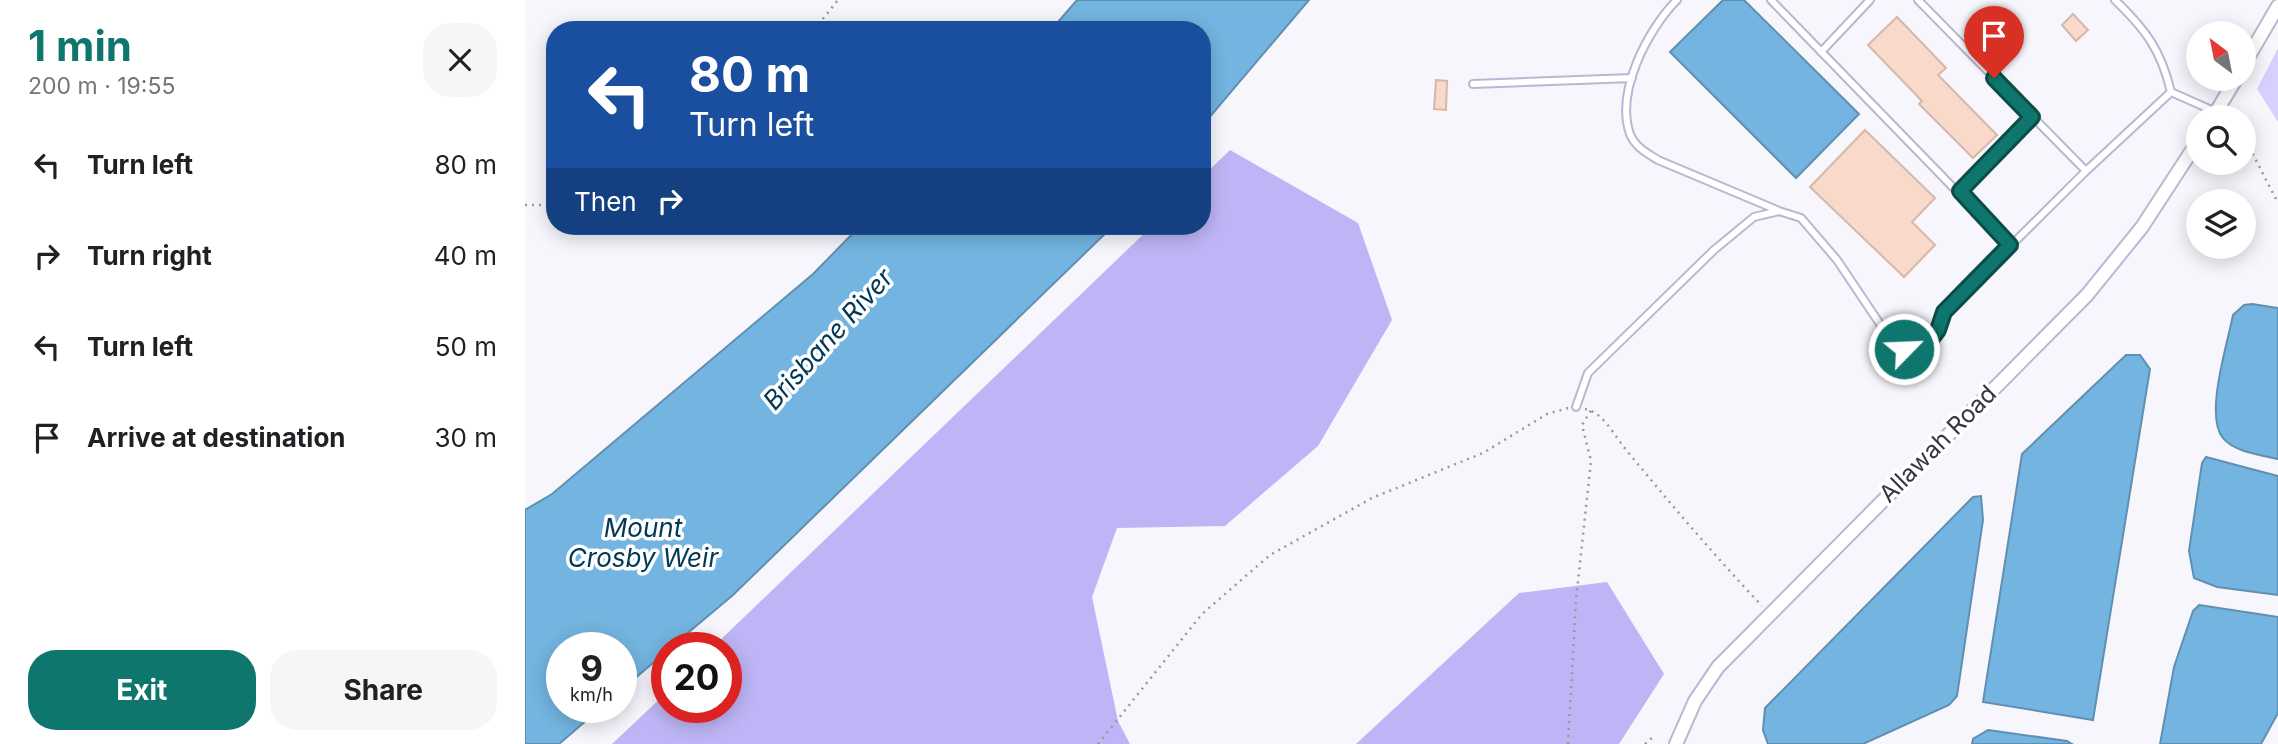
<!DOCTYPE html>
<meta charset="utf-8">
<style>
:root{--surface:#fff;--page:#f6f6f6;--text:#202124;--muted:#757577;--accent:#0f766e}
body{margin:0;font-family:Inter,sans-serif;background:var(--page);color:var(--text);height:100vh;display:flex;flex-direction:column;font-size:26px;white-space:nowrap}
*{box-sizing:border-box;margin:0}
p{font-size:23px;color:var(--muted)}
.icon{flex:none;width:38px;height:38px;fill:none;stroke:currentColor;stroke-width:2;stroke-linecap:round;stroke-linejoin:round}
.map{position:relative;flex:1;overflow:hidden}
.side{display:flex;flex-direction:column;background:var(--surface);width:525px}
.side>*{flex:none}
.top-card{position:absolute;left:21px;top:21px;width:665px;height:214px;border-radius:28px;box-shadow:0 4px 18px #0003;background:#1a4fa0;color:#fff;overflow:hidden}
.needle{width:46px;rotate:328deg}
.tools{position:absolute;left:1661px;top:21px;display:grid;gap:14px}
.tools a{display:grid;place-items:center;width:70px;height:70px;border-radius:50%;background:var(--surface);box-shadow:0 4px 18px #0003;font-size:35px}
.speed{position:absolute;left:21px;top:632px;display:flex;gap:14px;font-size:35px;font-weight:700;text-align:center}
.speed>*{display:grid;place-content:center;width:91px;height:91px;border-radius:50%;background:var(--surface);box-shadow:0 4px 18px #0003;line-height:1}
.speed small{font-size:18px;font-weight:400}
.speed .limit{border:10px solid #d22;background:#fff;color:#111}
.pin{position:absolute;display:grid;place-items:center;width:60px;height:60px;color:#fff;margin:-72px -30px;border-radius:50% 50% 50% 0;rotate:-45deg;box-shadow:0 0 7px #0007}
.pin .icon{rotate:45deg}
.me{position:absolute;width:77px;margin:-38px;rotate:66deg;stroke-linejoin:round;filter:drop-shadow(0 0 5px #0008)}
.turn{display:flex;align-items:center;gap:24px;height:147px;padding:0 28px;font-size:32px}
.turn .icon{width:91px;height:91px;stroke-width:2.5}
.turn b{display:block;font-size:49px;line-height:60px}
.then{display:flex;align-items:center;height:66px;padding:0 28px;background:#0003;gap:14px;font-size:26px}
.round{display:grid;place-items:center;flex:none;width:74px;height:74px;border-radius:28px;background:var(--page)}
.summary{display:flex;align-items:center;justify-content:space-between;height:119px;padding:0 28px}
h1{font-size:42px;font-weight:700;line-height:52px;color:var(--accent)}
.primary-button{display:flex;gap:14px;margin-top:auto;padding:14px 28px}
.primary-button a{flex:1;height:80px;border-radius:28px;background:var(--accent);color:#fff;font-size:28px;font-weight:700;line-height:80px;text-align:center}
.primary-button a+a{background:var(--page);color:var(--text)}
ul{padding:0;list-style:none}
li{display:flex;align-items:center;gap:21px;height:91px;padding:0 28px}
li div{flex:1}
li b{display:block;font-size:26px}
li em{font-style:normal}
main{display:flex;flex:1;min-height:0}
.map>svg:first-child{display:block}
</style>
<main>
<section class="side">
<div class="summary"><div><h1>1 min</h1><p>200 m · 19:55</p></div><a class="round"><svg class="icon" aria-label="close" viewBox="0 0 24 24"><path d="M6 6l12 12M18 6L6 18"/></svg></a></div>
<ul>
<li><svg class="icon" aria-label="left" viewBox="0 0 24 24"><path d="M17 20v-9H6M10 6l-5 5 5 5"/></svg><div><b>Turn left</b></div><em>80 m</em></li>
<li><svg class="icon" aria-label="right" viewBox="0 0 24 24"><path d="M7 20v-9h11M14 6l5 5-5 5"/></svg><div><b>Turn right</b></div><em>40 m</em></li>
<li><svg class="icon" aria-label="left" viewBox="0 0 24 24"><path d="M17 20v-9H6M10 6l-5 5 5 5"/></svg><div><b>Turn left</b></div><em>50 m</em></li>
<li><svg class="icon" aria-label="arrive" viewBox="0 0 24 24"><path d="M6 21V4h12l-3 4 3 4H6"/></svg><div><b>Arrive at destination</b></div><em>30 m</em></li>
</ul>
<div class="primary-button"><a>Exit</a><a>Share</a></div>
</section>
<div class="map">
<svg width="1753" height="744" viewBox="0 0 1753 744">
<rect width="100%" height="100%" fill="#f6f6fc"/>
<!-- green -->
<path fill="#d6d0ff" d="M1753,48V122L1732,89Z"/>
<!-- forest -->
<path fill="#beb5f6" d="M705,150L833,223L867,320L793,446L700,526L592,528L567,597L593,721L605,744H87L142,692V707H201V648L188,647L627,226H677V177Z
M1082,582L1139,674L1094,744H831L994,593Z"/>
<!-- water -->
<path fill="#73b5e0" stroke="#618fb0" stroke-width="2" d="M552,0H784L677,126V30H526Z
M1198,0H1219L1334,114L1271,178L1145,52Z
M335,226H588L208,595L146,647L142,648V651L96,690V648H37V707H77L34,744H0V510L27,494L288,274Z
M1727,304L1753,308V459C1736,455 1709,452 1698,438C1679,416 1703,342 1708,315L1719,305Z
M1601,355H1615L1625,369L1568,720L1458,702L1497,454Z
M1681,457L1753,476V595L1692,587L1669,578L1664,551L1677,463Z
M1456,496L1458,520L1432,696L1424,705L1338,744H1243L1238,730L1240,708L1448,497Z
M1674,605L1753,617V713L1736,744H1635L1649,667L1668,611Z
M1463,730L1542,741L1547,744H1447L1448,739Z"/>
<!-- building -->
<path fill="#f8d9ca" stroke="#d6b8a9" stroke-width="2" d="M1548,14L1563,30L1551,41L1537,25Z
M1372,17L1421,68L1413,75L1472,135L1448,158L1394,104L1397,101L1343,45Z
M911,80L922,81L921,110L909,109Z
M1340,130L1410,198L1387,222L1410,245L1379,277L1285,187Z"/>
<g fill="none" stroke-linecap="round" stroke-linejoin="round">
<defs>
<path id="lane" d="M1152,0C1123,29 1090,92 1105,134C1110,147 1122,153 1133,160L1252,210
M1246,0L1484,245
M1393,0L1561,171
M1590,0C1621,30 1636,50 1646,92
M1296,52L1345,0
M948,84L1107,78
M1646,92L1691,112
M1435,191L1507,116
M1051,407L1063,373L1189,250L1229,217L1254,211L1276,218L1312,260L1363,336L1379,349L1401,346L1413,330L1419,312L1561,171L1646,92"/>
<path id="street" d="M1718,66L1753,6
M1688,117L1711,79
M1151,744L1170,701L1193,667L1562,295L1617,227L1673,141"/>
</defs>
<!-- lane casing -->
<use href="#lane" stroke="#bab7d3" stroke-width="10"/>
<!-- street casing -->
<use href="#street" stroke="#bab7d3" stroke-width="16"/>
<!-- path -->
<path stroke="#9998a1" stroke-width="2.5" stroke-dasharray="2 5" stroke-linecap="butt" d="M289,30L313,0
M1718,135L1753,203
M0,205H30
M1060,409C1076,411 1089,434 1098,446C1143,501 1188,554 1237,606
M573,744L677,614L745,555L847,498L958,453L1022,414L1043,408
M1043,744L1051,600L1066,461L1057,425L1066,410
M1120,744L1128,737"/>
<!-- lane -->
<use href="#lane" stroke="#fff" stroke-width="6"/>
<!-- street -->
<use href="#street" stroke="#fff" stroke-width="12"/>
</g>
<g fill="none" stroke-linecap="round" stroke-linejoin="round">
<defs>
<path id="route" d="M1379,349L1401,346L1413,330L1419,312L1485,245L1435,191L1507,117L1469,78"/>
</defs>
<!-- route casing -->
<use href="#route" stroke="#0a4d48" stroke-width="18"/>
<!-- route -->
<use href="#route" stroke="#0f766e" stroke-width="12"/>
</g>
<g text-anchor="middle" stroke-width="7" stroke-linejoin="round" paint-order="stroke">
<!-- street labels -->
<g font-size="24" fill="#363541" stroke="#fff">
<text transform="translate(1413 444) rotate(-45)" y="8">Allawah Road</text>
</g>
<!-- water labels -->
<g font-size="26" font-style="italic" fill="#003855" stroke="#fff">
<text transform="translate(303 339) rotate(-48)" y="9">Brisbane River</text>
<text x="118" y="537">Mount<tspan x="118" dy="30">Crosby Weir</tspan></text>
</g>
</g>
</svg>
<div class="tools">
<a><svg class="needle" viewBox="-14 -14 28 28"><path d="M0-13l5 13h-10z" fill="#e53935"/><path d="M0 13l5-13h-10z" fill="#757577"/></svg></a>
<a><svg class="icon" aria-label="search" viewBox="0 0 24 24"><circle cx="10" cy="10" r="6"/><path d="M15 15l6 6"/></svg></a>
<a><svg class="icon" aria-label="layers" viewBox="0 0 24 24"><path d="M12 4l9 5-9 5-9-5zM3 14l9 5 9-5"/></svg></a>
</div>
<div class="speed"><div>9<small>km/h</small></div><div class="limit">20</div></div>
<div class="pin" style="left:1469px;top:78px;background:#d93025"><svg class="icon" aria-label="arrive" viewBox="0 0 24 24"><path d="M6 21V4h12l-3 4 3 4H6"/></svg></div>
<svg class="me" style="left:1379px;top:349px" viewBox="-20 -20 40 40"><circle r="17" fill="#0f766e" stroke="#fff" stroke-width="3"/><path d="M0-11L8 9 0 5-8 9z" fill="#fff"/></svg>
<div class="top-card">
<div class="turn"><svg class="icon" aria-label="left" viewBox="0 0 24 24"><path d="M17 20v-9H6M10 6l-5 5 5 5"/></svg><div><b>80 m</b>Turn left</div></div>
<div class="then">Then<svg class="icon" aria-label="right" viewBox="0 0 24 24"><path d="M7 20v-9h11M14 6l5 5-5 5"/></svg></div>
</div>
</div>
</main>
